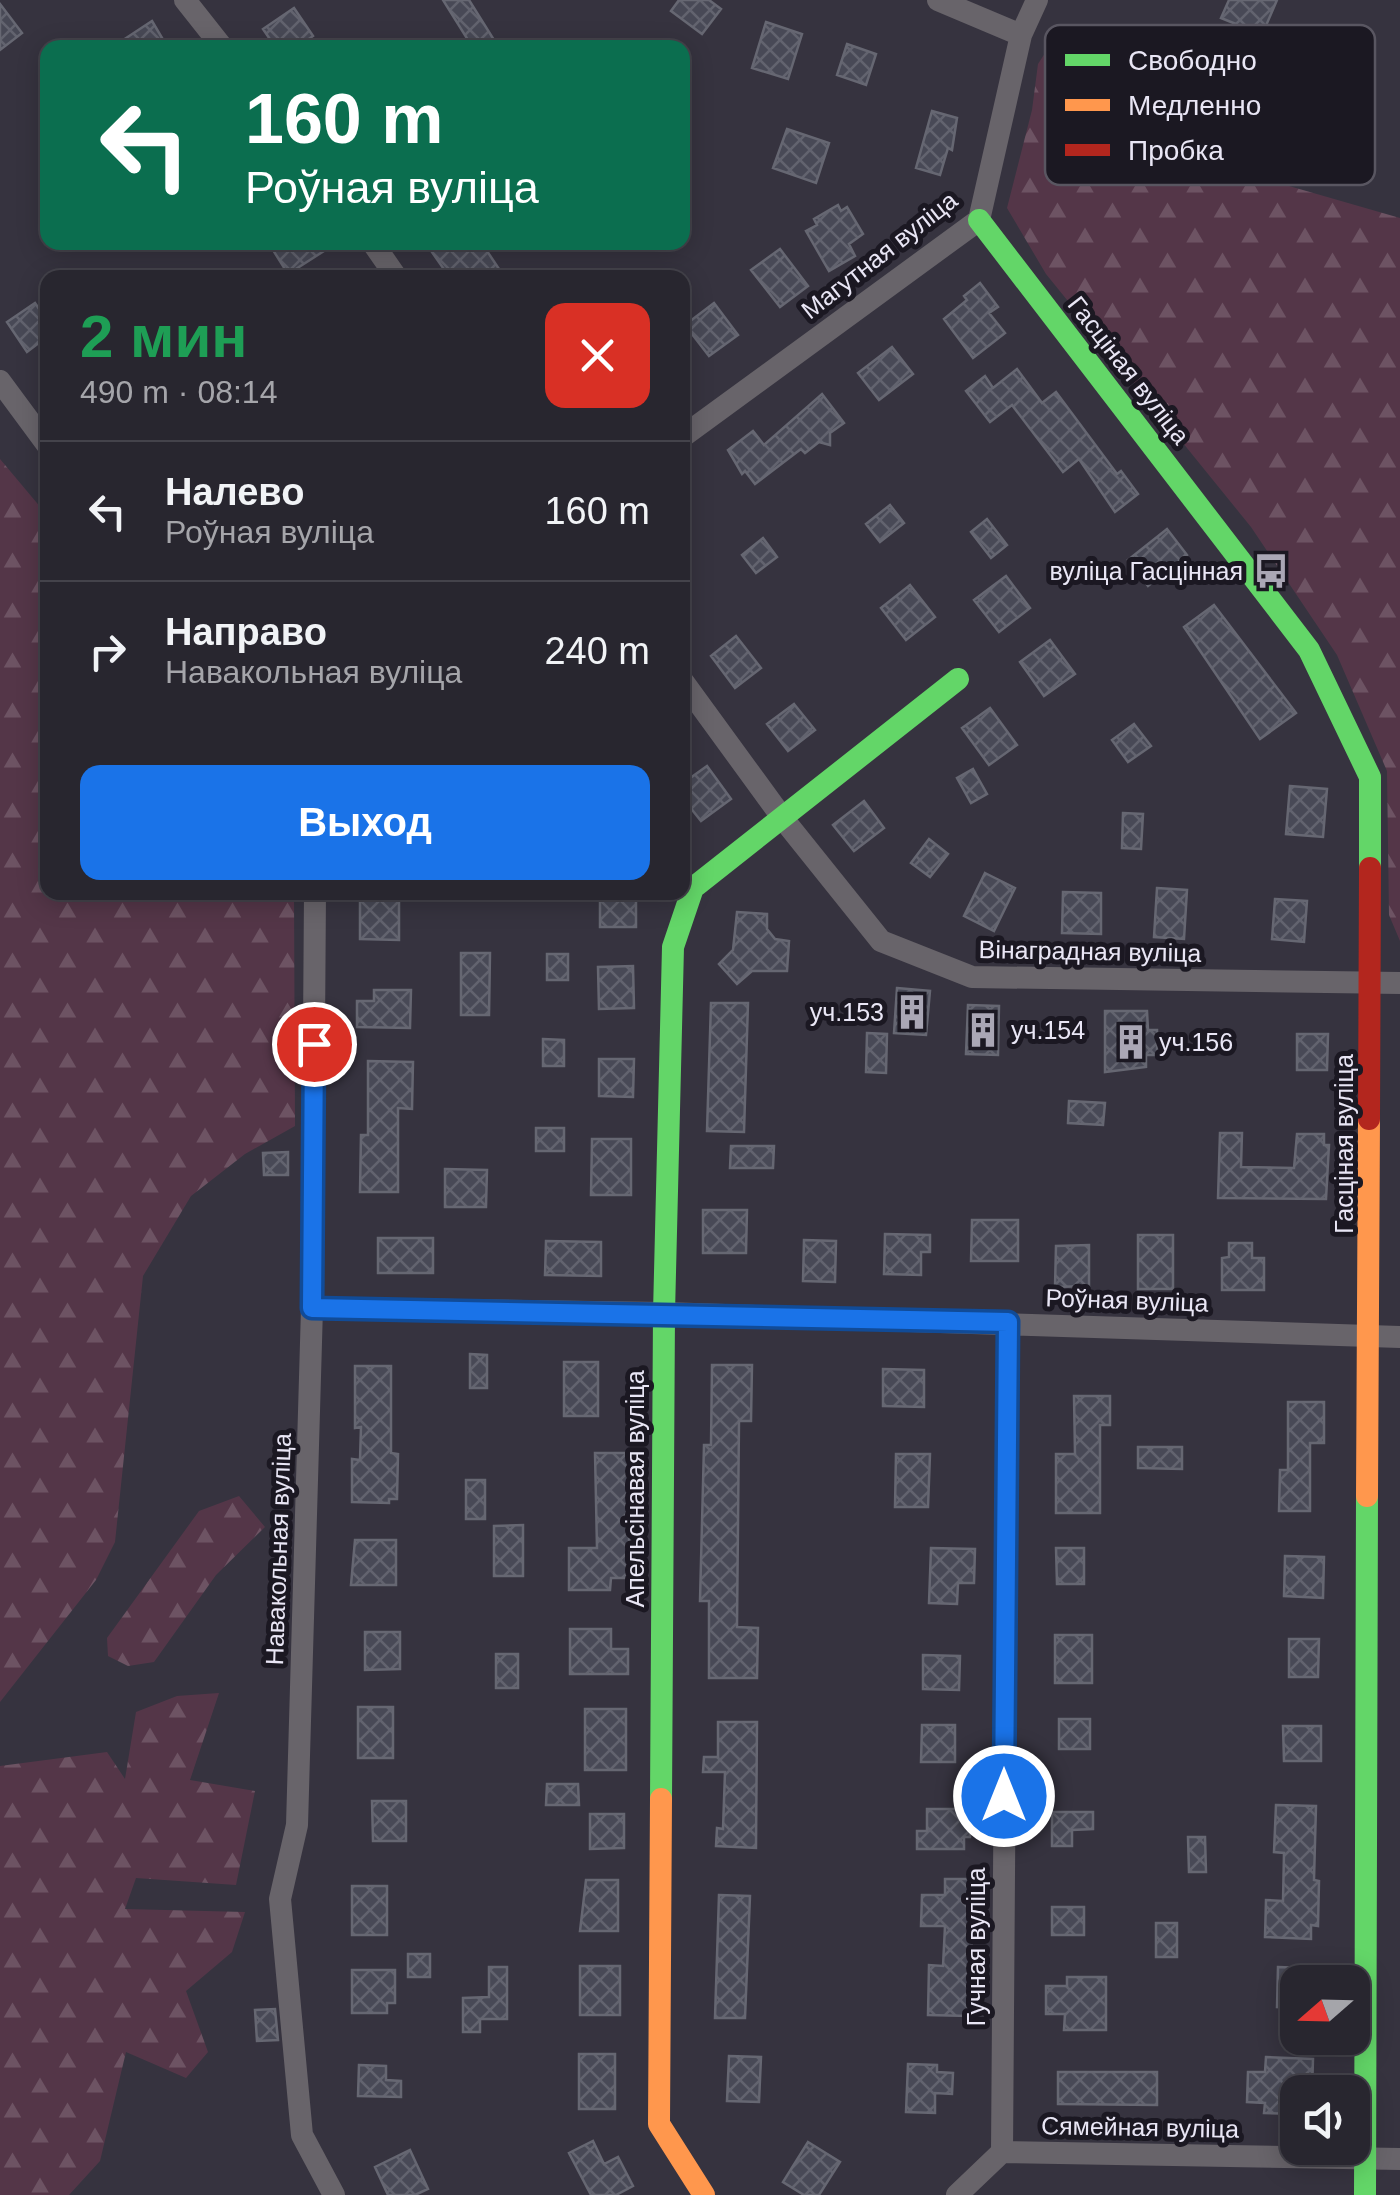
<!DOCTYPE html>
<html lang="ru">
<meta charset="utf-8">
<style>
:root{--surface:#28262f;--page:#302e37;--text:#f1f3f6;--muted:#a5a5aa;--line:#44434b;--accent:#1a73e8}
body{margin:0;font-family:Helvetica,sans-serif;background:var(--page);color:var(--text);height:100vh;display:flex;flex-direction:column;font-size:38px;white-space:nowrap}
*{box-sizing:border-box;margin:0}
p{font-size:32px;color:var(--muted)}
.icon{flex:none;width:55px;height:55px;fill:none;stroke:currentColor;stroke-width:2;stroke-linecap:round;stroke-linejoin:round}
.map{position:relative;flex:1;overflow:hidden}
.details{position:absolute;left:40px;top:270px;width:650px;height:630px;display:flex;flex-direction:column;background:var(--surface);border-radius:20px;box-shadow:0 5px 25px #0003,0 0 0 2px var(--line)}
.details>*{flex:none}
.banner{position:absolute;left:40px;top:40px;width:650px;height:210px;border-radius:20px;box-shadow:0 5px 25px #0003,0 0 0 2px var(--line);background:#0b6e4f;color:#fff;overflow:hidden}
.needle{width:65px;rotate:250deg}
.buttons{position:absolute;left:1280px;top:1965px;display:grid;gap:20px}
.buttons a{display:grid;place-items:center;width:90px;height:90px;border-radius:20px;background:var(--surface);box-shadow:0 5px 25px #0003,0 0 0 2px var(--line);font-size:50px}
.pin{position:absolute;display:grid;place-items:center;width:85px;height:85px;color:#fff;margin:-42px;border:5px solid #fff;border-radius:50%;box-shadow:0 2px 10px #0007}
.me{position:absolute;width:110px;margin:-55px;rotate:0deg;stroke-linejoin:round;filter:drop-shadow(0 0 8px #0008)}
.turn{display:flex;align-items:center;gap:35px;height:210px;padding:0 40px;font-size:45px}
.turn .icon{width:130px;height:130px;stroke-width:2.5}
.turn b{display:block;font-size:70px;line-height:85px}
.round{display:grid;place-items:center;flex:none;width:105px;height:105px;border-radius:20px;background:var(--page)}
.overview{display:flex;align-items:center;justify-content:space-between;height:170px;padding:0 40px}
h1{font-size:60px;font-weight:600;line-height:75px;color:#1e9e55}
.primary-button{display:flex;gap:20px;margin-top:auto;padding:20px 40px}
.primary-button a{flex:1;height:115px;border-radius:20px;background:var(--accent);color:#fff;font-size:40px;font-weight:600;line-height:115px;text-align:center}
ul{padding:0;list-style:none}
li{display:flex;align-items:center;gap:30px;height:140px;padding:0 40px;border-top:2px solid var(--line)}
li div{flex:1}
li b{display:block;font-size:38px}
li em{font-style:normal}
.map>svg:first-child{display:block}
</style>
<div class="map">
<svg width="1400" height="2195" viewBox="0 0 1400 2195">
<defs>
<pattern id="forest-firs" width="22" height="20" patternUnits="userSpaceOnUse" patternTransform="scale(2.5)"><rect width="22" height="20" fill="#543648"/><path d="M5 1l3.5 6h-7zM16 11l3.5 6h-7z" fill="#6d5363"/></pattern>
<pattern id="building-cross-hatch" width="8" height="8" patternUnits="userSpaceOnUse" patternTransform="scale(2.5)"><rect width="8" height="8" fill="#484956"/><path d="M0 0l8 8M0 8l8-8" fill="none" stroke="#62636f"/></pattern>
</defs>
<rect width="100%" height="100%" fill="#36333f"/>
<!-- forest -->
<path fill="url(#forest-firs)" d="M1060,30L1160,72L1241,172L1400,218V941L1389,915L1387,771L1337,655L1251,527L1046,274L1007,208L1032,110L1038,64Z
M0,459L47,515L48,729L44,732L48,738V892L294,893L295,1126L245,1154L191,1196L143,1276L115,1542L96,1580L0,1702Z
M239,1496L265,1527L216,1575L154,1662L128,1666L108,1656L107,1638L199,1511Z
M219,1693L190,1780L255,1791L236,1885L136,1878L125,1909L245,1912L232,1952L186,1991L208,2052L186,2078L126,2052L100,2161L69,2195H0V1766L107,1752L125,1779L136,1712L177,1696Z"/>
<!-- building -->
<path fill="url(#building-cross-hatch)" stroke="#666772" stroke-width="2.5" d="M443,0H469L499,48H473Z
M679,0H709L721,9L702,34L671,11Z
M1229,0H1277L1262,35L1252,31L1249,38L1233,31L1236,24L1221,18Z
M0,4L22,33L0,50Z
M294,8L313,36L296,48H276L263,29Z
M152,21L168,48H111Z
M766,22L802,34L788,79L752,68Z
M847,44L876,54L866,85L837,75Z
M932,111L957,118L952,150L948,148L940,175L916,168Z
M787,129L829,143L816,183L773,168Z
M838,205L841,211L847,207L863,234L849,244L855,256L829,271L806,231L817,225L814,219Z
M268,242H338L288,274Z
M425,242H481L505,278H450Z
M780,249L808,286L780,307L751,270Z
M980,283L998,307L989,313L1005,333L973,358L944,319L967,300L964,296Z
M35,303L48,322V336L27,352L7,322Z
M714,303L738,335L709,356L685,325Z
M892,347L913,374L879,400L858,373Z
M1017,369L1042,403L1056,392L1117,474L1121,471L1138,494L1115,512L1079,459L1063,472L1012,405L990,422L966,391L985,376L993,388Z
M822,394L844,423L830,433V445L819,442L805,453L801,449L755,484L745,471L742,474L728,450L753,431L764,445Z
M890,505L904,523L880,542L866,524Z
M987,519L1007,545L991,558L971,532Z
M1167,529L1187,555L1148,586L1128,560Z
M763,538L777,557L756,573L742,555Z
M1006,576L1030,608L999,632L974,600Z
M910,585L935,617L906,640L881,608Z
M1214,605L1296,713L1260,739L1184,627Z
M736,636L761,668L735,688L711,656Z
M1050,640L1075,674L1044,696L1020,662Z
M794,704L815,730L788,751L767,724Z
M990,708L1017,745L989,765L962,728Z
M1134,724L1151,746L1128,762L1112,740Z
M707,766L731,799L701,821L682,797V784Z
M973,769L987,794L971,803L957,778Z
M1290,786L1327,789L1323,837L1286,834Z
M864,801L884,828L854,851L833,825Z
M1123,813L1143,814L1141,849L1122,848Z
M929,839L948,854L930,877L911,863Z
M985,873L1015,888L994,931L964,916Z
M1157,888L1187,890L1184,939L1154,937Z
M360,892H399V940L360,939Z
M600,892H636V927H600Z
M1063,892L1101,893V934L1062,933Z
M1275,899L1307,901L1304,942L1272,939Z
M737,912L767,914V929L775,939L789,941L787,971H752L737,984L719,964L733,950Z
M461,953H490L489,1015H461Z
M547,954H568V980H547Z
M633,966L634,1008L599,1009L598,967Z
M897,988L930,991L926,1035L894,1033Z
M374,990H411L410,1028L357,1027V1001H374Z
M711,1003H748L744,1132L707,1131Z
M968,1005L999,1006L998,1055L966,1054Z
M1105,1011H1147L1148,1030H1157V1055H1146V1067L1105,1072Z
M867,1033L887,1034L886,1073L866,1072Z
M1297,1034H1328L1327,1070H1297Z
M543,1039L564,1040V1066H543Z
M599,1059H634L633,1097L599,1096Z
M368,1061L413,1062L412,1109L398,1108V1192H360L361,1135H368Z
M1069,1101L1105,1103L1103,1125L1068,1123Z
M536,1128H564V1151H536Z
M1220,1133H1242L1241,1167L1294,1168L1297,1134H1324V1145H1329L1326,1199L1218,1198Z
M592,1139H631V1195H591Z
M731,1146H774L773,1168H730Z
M288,1152V1175H264L263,1153Z
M445,1169L487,1170L486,1207H445Z
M703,1210H747L746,1253H703Z
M972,1220H1018V1261H971Z
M885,1234L930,1235V1252H921V1275L884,1274Z
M1138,1235H1173V1289H1138Z
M378,1238H433V1273H378Z
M804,1240L836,1241L835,1282L803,1281Z
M546,1241L601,1242V1276L545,1275Z
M1229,1243H1252V1258H1264V1290H1222V1258L1229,1257Z
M1089,1245V1286L1055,1287L1056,1246Z
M470,1354L487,1355V1388H470Z
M564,1362H598V1416H564Z
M712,1365H752L751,1421H739L737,1627L758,1628L757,1678H709V1601H700L704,1445H711Z
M355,1366H391V1453L398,1454L397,1499H389V1503L352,1502V1459L360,1460L361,1427L355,1428Z
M883,1369L924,1370V1407L883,1406Z
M1074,1396H1110V1425H1100V1513H1056V1454H1075Z
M1288,1402H1324V1443H1310V1511H1279L1280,1470H1288Z
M1138,1447H1182V1469L1138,1468Z
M595,1453H629V1578H611L610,1590H569V1548H597Z
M896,1454H930L928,1507H895Z
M466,1480H485V1519H466Z
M523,1525V1576H494V1526Z
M355,1540H396V1585H351Z
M931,1548L975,1549L974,1583H958L957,1604L929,1603Z
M1056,1548H1084V1584H1057Z
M1285,1556L1324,1557L1323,1598L1284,1596Z
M570,1629H611V1649H628V1674H570Z
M365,1632H400V1669L365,1670Z
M1055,1635H1092V1683H1055Z
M1289,1639H1319L1318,1677H1289Z
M496,1654H518V1688H496Z
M923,1655L960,1656L959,1690L923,1689Z
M358,1707H393V1758H358Z
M585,1709H626V1770H585Z
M1059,1719H1090V1749H1059Z
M718,1722H757L756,1848L716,1846L717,1828L723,1829L725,1772H703L704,1757H718Z
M922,1725H955V1762H921Z
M1283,1726H1321V1761H1284Z
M547,1784H578L579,1805H546Z
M372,1801H406V1841H373Z
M1276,1805L1316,1806L1314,1880L1319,1881L1318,1926L1311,1925V1939L1265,1937L1266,1900L1283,1901L1284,1853L1274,1852Z
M927,1809H970V1837H964V1849H917V1831H927Z
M1052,1812H1093V1829L1072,1830V1846H1052Z
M590,1814H624V1848L590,1849Z
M1188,1837H1205L1206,1872H1189Z
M945,1879H974L969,2016L928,2015L929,1965L943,1966L945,1926H921L922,1895H945Z
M586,1880H618V1931H580Z
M352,1886H387V1935H352Z
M719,1895L750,1896L745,2018H715Z
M1052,1907H1084V1935H1052Z
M1156,1923H1177V1957H1156Z
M408,1954H430V1977H408Z
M580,1966H620V2015H580Z
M489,1967H507V2019H480V2032H463V1998L489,1997Z
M1278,1967L1331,1969V1982H1298V2008L1277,2007Z
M352,1970H395V2003H387V2013H352Z
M1067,1977H1106V2030H1064L1065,2014H1046V1986H1067Z
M275,2009L278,2040L257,2041L255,2010Z
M579,2054H615V2109H579Z
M729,2056L761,2057L759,2102L727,2101Z
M1266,2057L1313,2059L1312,2092H1298V2114L1264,2113L1265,2103L1247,2102L1248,2072H1265Z
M908,2064L937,2065V2072L953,2073L952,2094L935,2093V2113L906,2112Z
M359,2065L386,2066V2080L401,2081V2097L358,2096Z
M1058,2072H1157V2105L1058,2104Z
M593,2141L604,2164L618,2157L633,2186L616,2195H591L569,2153Z
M808,2142L840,2162L819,2195H804L783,2182Z
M410,2150L428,2189L415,2195H388L375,2167Z"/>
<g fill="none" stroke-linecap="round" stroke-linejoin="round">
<!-- street -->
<path stroke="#68646a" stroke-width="22" d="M185,0L223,48
M938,0L1021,35
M372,242L397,278
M0,381L48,446
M682,437L979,220L1021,35L1037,0
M682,680L784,820L881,941L972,977L1400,983
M315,892L312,1308L297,1825L280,1899L302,2135L334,2195
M312,1308L664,1313L1400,1337
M1002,2152L1008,1322
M957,2195L1002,2152L1400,2159"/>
<!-- fast -->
<path stroke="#63d668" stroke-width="22" d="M979,220L1309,650L1370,777V868
M661,1799L664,1313L673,947L693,888L958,679
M1365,2195L1367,1496"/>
<!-- slow -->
<path stroke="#ff974d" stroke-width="22" d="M1367,1496L1369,1119
M661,1799L659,2124L704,2195"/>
<!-- jam -->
<path stroke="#b3261e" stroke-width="22" d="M1369,1119L1370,868"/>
</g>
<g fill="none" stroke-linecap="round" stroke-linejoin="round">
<defs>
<path id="route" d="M314,1044L312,1308L1008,1322L1004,1796"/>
</defs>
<!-- route casing -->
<use href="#route" stroke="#114b97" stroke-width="25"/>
<!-- route -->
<use href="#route" stroke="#1a73e8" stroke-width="18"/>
</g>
<!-- icons -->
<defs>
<symbol id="bus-bare" viewBox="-9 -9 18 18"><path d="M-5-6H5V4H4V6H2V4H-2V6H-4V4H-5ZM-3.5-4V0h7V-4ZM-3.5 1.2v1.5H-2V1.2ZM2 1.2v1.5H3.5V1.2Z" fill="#aaa7b5" stroke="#1b1822" stroke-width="2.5" paint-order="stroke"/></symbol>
<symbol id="building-bare" viewBox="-9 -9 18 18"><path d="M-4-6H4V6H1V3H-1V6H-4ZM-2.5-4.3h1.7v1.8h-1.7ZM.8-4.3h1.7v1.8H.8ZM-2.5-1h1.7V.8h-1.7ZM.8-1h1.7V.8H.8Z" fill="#aaa7b5" stroke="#1b1822" stroke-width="2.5" paint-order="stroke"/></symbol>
</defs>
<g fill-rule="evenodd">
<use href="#bus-bare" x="1246" y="546" width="50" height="50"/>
<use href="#building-bare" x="887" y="987" width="50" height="50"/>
<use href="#building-bare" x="958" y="1005" width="50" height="50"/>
<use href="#building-bare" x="1106" y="1017" width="50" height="50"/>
</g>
<g text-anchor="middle" stroke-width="10" stroke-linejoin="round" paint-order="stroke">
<!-- street labels -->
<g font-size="25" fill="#e9e6f5" stroke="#1b1822">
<text transform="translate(879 255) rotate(-38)" y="9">Магутная вуліца</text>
<text transform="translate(1129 370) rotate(52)" y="9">Гасціная вуліца</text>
<text transform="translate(1090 951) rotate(1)" y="9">Вінаградная вуліца</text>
<text transform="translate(1344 1144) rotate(-90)" y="9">Гасціная вуліца</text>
<text transform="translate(1127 1300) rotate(2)" y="9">Роўная вуліца</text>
<text transform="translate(635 1489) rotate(-90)" y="9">Апельсінавая вуліца</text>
<text transform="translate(278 1549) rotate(-88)" y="9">Навакольная вуліца</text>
<text transform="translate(976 1947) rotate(-90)" y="9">Гучная вуліца</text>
<text transform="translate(1140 2127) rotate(1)" y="9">Сямейная вуліца</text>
</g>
<!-- poi labels -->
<g font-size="25" fill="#e9e6f5" stroke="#1b1822" text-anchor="end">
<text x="1243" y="580">вуліца Гасцінная</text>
<text x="884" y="1021">уч.153</text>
<text x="1011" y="1039" text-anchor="start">уч.154</text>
<text x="1159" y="1051" text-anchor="start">уч.156</text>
</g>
</g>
<!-- legend -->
<rect x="1045" y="25" width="330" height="160" rx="15" fill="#1b1822" stroke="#595661" stroke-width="2.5"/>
<rect x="1065" y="54" width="45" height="12" fill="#63d668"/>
<rect x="1065" y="99" width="45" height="12" fill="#ff974d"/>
<rect x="1065" y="144" width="45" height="12" fill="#b3261e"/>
<g font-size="28" fill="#e9e6f5">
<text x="1128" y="70">Свободно</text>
<text x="1128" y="115">Медленно</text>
<text x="1128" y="160">Пробка</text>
</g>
</svg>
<div class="buttons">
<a><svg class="needle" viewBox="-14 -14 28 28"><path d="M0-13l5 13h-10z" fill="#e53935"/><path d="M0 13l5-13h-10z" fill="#a5a5aa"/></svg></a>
<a><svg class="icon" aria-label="sound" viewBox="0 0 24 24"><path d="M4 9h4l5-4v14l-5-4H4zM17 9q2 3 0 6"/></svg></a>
</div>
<div class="pin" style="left:314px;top:1044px;background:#d93025"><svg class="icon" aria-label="arrive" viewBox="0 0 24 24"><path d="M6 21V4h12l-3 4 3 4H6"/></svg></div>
<svg class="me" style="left:1004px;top:1796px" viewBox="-20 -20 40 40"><circle r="17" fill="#1a73e8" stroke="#fff" stroke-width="3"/><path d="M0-11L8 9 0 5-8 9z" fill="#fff"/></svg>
<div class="banner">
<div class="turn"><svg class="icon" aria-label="left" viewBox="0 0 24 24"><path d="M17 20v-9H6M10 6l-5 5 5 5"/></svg><div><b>160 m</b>Роўная вуліца</div></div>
</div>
<section class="details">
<div class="overview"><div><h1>2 мин</h1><p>490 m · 08:14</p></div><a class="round" style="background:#d93025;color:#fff"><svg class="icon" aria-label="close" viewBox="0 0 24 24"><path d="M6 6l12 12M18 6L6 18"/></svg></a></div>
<ul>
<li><svg class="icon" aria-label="left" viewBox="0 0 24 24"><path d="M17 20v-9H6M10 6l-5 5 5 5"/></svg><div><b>Налево</b><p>Роўная вуліца</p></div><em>160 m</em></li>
<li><svg class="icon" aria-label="right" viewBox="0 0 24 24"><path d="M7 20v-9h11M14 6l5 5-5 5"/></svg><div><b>Направо</b><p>Навакольная вуліца</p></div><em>240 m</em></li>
</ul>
<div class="primary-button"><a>Выход</a></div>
</section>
</div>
